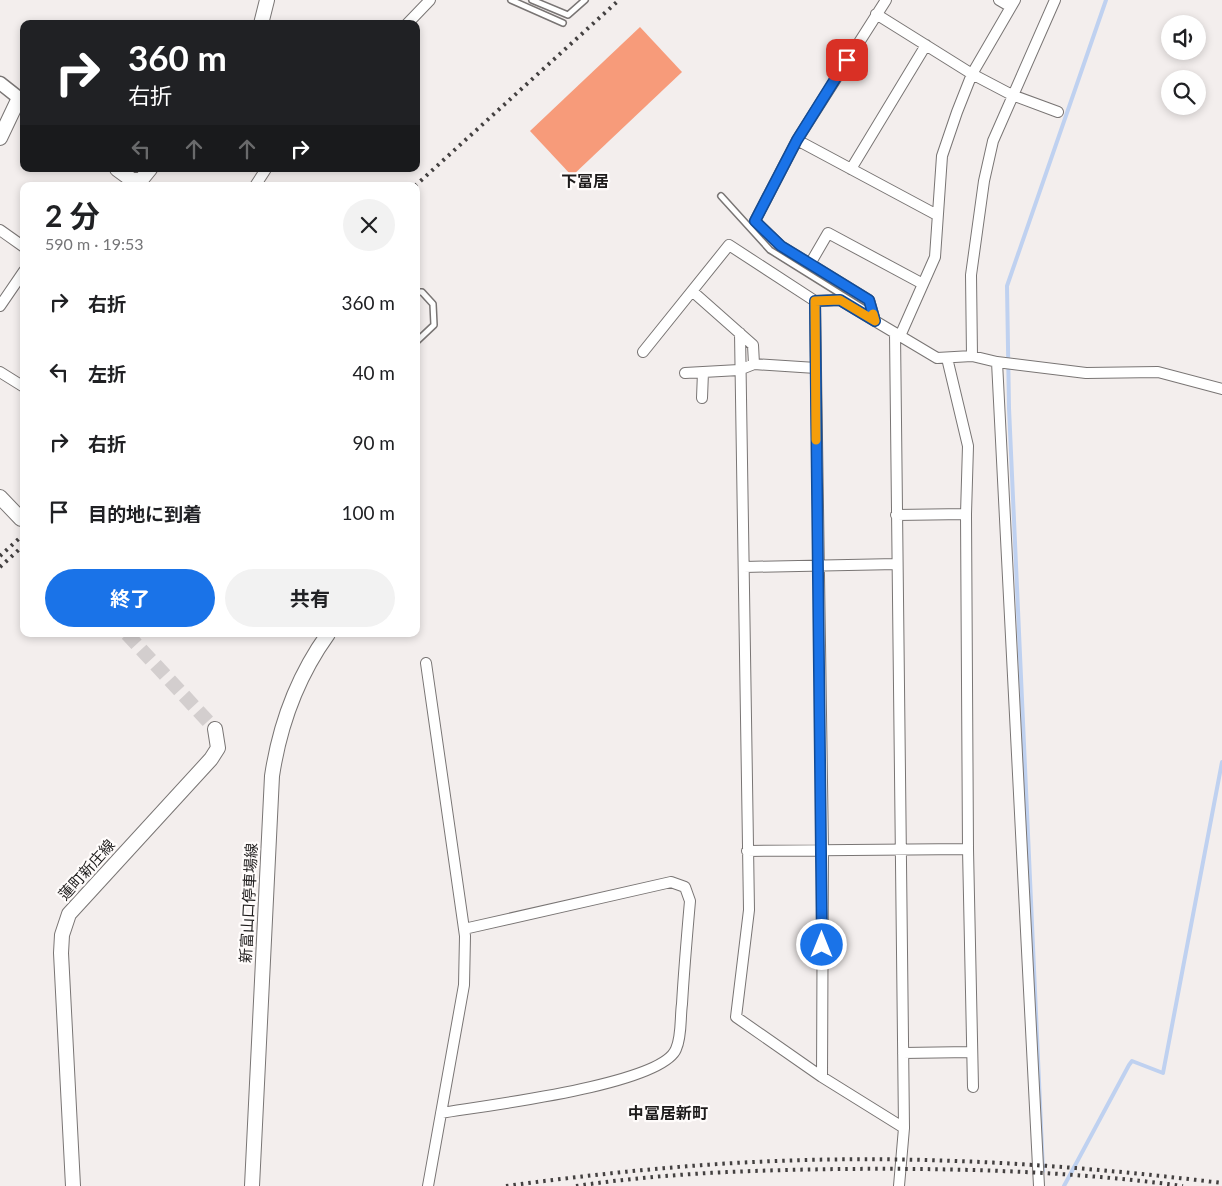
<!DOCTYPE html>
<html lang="ja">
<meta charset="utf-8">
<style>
:root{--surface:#fff;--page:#f2f2f2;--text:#202124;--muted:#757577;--accent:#1a73e8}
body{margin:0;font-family:Lato,"Noto Sans JP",sans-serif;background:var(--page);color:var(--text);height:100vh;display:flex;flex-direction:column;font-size:19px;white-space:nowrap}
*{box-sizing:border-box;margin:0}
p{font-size:16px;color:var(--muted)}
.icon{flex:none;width:28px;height:28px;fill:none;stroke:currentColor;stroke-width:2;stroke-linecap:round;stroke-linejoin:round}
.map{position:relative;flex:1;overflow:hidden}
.sheet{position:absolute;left:20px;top:182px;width:400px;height:455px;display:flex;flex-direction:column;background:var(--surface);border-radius:10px;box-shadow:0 2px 8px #0003}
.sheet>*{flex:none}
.banner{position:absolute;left:20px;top:20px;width:400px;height:152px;border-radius:10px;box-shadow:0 2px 8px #0003;background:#202124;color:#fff;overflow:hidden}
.buttons{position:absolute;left:1161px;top:15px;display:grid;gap:10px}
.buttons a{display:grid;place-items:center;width:45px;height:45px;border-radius:50%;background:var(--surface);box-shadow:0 2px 8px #0003;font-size:25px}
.pin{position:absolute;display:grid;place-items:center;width:42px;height:42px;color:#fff;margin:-21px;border-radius:10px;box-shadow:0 2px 8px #0006}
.me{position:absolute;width:55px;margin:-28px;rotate:0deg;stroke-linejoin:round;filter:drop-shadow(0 0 4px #0008)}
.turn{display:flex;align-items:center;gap:18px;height:105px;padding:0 25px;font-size:22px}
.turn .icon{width:65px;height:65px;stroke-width:2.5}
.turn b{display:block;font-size:35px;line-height:42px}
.lanes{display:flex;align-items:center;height:48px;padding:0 25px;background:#0003;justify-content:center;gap:25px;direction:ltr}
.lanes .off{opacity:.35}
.round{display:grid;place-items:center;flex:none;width:52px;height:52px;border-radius:26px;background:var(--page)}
.overview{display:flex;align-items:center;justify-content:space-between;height:85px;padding:0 25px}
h1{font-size:30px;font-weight:700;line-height:38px}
.primary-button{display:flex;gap:10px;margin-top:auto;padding:10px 25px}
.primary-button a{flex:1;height:58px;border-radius:30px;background:var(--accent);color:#fff;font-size:20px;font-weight:700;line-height:58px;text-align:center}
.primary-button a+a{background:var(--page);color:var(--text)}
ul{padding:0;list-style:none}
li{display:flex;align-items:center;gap:15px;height:70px;padding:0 25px}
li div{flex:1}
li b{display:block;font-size:19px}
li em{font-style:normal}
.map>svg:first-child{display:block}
</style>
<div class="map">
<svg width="1222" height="1186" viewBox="0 0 1222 1186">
<rect width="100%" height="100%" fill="#f3eeed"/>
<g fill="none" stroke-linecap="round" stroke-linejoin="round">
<!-- stream -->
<path stroke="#bfd1f0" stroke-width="4" d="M1043,1171L1009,408L1007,286L1106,0
M1064,1186L1129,1065L1132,1061L1163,1073L1222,762"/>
</g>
<!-- building -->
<path fill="#f79b7a" d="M640,27L682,72L572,176L530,131Z"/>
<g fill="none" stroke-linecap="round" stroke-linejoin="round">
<!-- secondary-tunnel -->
<path stroke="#d3cece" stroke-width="14" stroke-dasharray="14 7" stroke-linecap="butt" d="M127,634L215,729"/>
<defs>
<path id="service" d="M511,0L563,23
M532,0L568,15L585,0
M721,196L770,250L871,313
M416,292H422L433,304L434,325L416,342"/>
<path id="minor" d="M886,0L797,140L755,221L781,246L869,300L875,321L937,358L972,356L997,362L1086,373L1158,372L1222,389
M999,0L1011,7
M876,14L972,74L1012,95L1058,112
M407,24L430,0
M797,140L937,215
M851,169L926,45
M255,186L266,169
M0,230L24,247
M810,264L828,233L923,284
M692,291L753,345L754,364
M815,301L823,850L822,1077
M0,306L24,271
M740,333L749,910L736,1017L822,1077L904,1128
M895,333L904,1128L899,1186
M900,336L935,257L942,156L957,112L972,74L1015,0
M643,352L729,245L815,301L840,300L875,321
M972,356L971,275L984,181L993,141L1055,0
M947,358L968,446L966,514L968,849L973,1087
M997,362L1039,1186
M0,372L24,387
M685,373L739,370L754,364L816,368
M702,398L703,372
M896,515L966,514
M744,567L897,564
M426,663L465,936L464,985L428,1186
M747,851L968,849
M903,1053L971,1052
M441,1113C482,1106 662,1085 676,1049C682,1036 680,1017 682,1004C684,969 687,935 690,901L685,887L671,882L464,929"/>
<path id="tertiary" d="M0,83L19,98"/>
<path id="secondary" d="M261,24L267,0
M0,138L19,98L24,101
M117,169L132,180H141L150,169
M0,497L21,519
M73,1186L61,953L62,935L69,914L211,759L218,748L215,729
M252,1186L272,776C280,723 297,677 328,634"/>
</defs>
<!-- service casing -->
<use href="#service" stroke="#797574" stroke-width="8"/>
<!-- minor casing -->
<use href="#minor" stroke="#797574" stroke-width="12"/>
<!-- tertiary casing -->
<use href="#tertiary" stroke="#797574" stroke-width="15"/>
<!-- secondary casing -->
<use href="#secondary" stroke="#797574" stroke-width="16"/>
<!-- service -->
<use href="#service" stroke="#fff" stroke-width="5"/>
<!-- minor -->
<use href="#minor" stroke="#fff" stroke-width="10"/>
<!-- tertiary -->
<use href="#tertiary" stroke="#fff" stroke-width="12"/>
<!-- secondary -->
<use href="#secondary" stroke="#fff" stroke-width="14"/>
<!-- rail -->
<path stroke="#434040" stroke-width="4" stroke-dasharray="2.5 5" stroke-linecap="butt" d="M415,186L619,0
M0,556L24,534
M0,567L24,545
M506,1186C588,1175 671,1166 754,1162C910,1154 1067,1164 1222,1183
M576,1186C664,1173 754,1170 843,1169C956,1168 1071,1171 1183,1186"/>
</g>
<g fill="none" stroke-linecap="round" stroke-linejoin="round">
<defs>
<path id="route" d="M822,945L815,301L840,300L875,321L869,300L781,246L755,221L797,140L847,60"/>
</defs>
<!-- route casing -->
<use href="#route" stroke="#114b97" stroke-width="12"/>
<!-- route -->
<use href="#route" stroke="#1a73e8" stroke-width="9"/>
<!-- slow -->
<path stroke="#f59e0b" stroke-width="9" d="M816,440L815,301L840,300L875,321L873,314"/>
</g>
<g text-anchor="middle" stroke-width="4.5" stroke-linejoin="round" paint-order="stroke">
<!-- street labels -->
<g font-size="15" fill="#1d1b1b" stroke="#fffcfb">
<text transform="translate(87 870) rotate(-48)" y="5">蓮町新庄線</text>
<text transform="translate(249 903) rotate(-87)" y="5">新富山口停車場線</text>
</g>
<!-- neighbourhood labels -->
<g font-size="16" font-weight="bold" fill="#1d1b1b" stroke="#fffcfb">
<text x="585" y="187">下冨居</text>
<text x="668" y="1119">中冨居新町</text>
</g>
</g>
</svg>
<div class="buttons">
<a><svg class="icon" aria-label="sound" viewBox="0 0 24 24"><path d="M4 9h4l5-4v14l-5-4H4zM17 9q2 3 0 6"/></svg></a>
<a><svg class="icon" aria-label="search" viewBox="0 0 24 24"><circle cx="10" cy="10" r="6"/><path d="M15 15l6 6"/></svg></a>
</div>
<div class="pin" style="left:847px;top:60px;background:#d93025"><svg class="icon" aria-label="arrive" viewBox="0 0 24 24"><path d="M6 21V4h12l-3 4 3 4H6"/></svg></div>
<svg class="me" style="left:822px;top:945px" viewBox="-20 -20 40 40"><circle r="17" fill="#1a73e8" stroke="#fff" stroke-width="3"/><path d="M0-11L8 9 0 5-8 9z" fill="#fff"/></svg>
<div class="banner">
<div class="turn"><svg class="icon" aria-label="right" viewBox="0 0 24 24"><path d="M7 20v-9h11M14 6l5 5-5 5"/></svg><div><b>360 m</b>右折</div></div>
<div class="lanes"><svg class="icon off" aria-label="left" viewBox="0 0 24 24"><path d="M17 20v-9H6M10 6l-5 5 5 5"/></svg><svg class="icon off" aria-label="ahead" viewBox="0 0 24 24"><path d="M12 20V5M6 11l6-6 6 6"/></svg><svg class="icon off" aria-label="ahead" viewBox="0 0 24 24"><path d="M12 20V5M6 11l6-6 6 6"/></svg><svg class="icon" aria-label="right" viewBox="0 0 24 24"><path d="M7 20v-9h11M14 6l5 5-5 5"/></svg></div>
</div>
<section class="sheet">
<div class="overview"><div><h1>2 分</h1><p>590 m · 19:53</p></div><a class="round"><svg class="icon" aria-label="close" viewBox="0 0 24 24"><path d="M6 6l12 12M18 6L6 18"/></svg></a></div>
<ul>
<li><svg class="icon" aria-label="right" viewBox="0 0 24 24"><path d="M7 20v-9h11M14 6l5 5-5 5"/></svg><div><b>右折</b></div><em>360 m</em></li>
<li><svg class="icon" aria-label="left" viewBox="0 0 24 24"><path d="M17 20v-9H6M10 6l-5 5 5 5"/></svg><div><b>左折</b></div><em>40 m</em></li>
<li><svg class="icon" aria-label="right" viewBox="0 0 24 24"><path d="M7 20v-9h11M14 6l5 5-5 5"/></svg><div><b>右折</b></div><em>90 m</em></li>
<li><svg class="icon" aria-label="arrive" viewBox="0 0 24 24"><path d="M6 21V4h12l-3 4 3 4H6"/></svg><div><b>目的地に到着</b></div><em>100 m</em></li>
</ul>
<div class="primary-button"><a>終了</a><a>共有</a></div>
</section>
</div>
